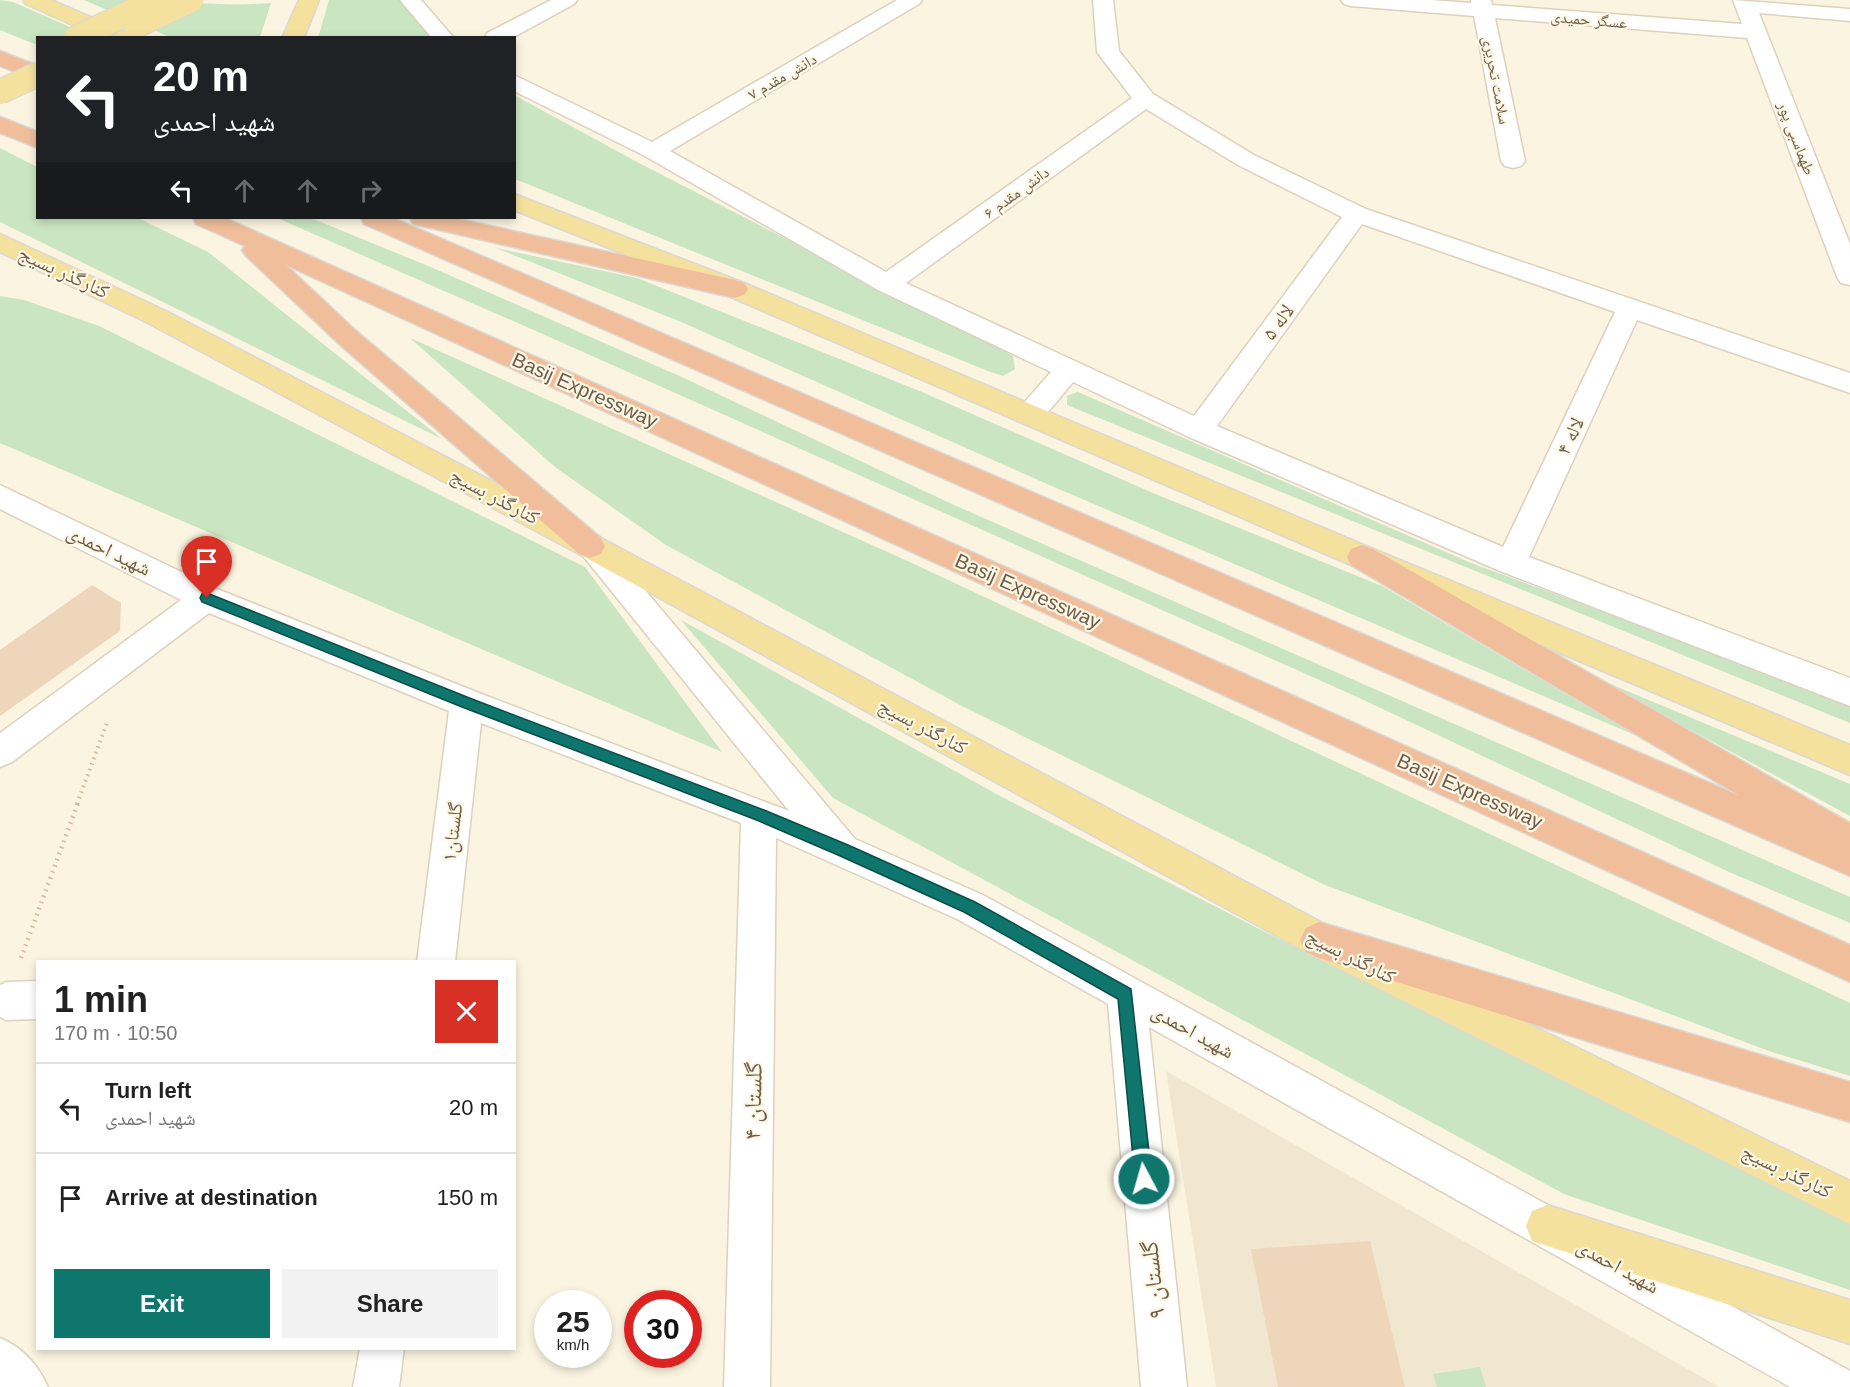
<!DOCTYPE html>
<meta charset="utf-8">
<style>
:root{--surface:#fff;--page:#f2f2f2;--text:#222;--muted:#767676;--line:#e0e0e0;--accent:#0f766e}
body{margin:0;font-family:Arial,"Noto Naskh Arabic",sans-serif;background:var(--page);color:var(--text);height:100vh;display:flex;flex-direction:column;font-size:22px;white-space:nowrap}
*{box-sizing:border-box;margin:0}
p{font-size:20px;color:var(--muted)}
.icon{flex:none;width:33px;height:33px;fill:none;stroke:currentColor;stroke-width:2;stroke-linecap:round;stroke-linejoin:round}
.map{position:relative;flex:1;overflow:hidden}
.side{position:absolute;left:36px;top:960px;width:480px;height:390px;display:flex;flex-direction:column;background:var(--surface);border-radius:0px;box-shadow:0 3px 9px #0003}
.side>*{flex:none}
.top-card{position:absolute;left:36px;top:36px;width:480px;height:183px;border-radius:0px;box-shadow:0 3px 9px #0003;background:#202124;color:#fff;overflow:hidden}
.speed{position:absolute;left:534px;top:1290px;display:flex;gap:12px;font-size:30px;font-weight:700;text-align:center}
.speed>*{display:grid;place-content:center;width:78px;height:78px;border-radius:50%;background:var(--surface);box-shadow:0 3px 9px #0003;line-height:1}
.speed small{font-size:15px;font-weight:400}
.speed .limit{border:9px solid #d22;background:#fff;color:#111}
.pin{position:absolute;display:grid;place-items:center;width:51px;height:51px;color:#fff;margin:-62px -26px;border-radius:50% 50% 50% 0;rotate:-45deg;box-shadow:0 0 6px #0007}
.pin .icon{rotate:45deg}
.me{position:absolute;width:66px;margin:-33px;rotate:354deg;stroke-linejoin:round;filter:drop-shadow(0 0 4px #0008)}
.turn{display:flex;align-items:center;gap:21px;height:126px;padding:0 18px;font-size:27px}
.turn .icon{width:78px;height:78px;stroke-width:2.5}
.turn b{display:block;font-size:42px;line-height:51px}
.lanes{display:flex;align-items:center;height:57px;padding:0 18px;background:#0003;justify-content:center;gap:30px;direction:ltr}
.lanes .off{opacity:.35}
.round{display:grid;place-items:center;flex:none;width:63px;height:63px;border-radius:0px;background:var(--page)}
.head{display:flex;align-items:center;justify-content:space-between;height:102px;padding:0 18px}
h1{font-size:36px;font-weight:600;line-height:45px}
.action{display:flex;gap:12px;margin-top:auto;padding:12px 18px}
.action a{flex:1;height:69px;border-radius:0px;background:var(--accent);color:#fff;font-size:24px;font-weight:600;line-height:69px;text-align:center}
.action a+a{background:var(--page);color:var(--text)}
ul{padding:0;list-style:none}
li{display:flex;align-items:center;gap:18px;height:90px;padding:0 18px;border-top:2px solid var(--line)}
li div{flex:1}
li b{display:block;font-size:22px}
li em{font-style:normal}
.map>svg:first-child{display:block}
</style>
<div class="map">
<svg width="1850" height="1387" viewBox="0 0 1850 1387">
<rect width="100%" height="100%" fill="#faf4e0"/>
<!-- residential -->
<path fill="#f1e6cf" d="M1166,1071L1719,1387H1216Z"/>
<!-- green -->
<path fill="#cae5c1" d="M0,0L13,2L93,37L38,38L37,45L0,30Z
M84,0C111,0 141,0 168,0C203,4 235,6 271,3L260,37L172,38Z
M329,0H401L432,37L318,38Z
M514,95L639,163L1013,356L1015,369L1003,376L988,371L515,179Z
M0,148L37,167L38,218H138L208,252L442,439L0,222Z
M277,218H311L433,268L684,378L954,505L1850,897V923L1729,872L1355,696L536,331Z
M496,248L637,278L922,392L1153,493L1382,586L1637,736L1054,487L679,321Z
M0,296L24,300L99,326L585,567L722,752L0,443Z
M410,338L912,563L1850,1003V1076L1769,1051L1325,885L962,706L666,545L555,467Z
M1078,392L1471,563L1850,702V723L1067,405V396Z
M681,620L1002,797L1310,955L1850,1225V1290L1564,1194L833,798Z
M1591,676L1850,784V816Z
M1480,1367L1486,1387H1437L1433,1374Z"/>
<!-- building -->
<path fill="#edd6ba" d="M92,585L121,603L120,631L0,716V650Z
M1370,1241L1405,1387H1278L1251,1249Z"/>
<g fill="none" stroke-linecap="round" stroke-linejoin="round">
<defs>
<path id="minor" d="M400,0H421L454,38H432Z
M551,0H577L574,4L512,38H485L487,33Z
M897,0H922L919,4L670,151L886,272L1132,98L1097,52L1093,0H1113L1119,51L1153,94L1254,155L1366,209L1850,373V393L1637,320L1529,557L1850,678V706L1500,571L1189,437L1073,382C1058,399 1042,428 1018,421L1014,414L1051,372L878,290L645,156L514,91V75L652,142ZM1146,109L1238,165L1342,217L1194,416L906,283ZM1362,224L1615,312L1503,547L1217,426Z
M1341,0H1431L1471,3V0H1491L1492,5L1742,24L1733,0L1850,9V21L1759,13L1850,244V285L1841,283L1837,277L1747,38L1495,18L1525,161L1521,166L1513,168L1505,166L1501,161L1474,16L1351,6L1344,4Z
M0,485L217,589L479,693L789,811L575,546L579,538L590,534L601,538L855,839L983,895L1850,1371V1387H1790L1149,1027L1187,1387H1141L1108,1004L957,919L776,838L770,1387H724L741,823L481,723L455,962H417L449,711L209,613L12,762L0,767V733L181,600L0,509Z
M38,981V1019L6,1020L0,1017V985L6,982Z
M0,1338C22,1347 38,1365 48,1387H0Z
M360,1348H404L399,1387H353Z"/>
<path id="major" d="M23,0H51L128,33L130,38H101L26,4Z
M299,0H319L304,38H282Z
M514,194L744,283L1373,549L1850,745V775L1351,565L726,295L514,210Z
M0,234L166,311L601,538L1332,928L1850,1181V1224L1306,952L579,554L148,323L0,252Z
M1547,1205L1850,1300V1344L1532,1241L1526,1226L1532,1211Z"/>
<path id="highway" d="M0,51L38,66V81L0,66Z
M0,117L38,132V148L0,133Z
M193,218H225L1850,945V982L286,265L355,330L601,538L605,546L601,554L590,558L579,554L337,342L246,256L242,250L245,246L196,224Z
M361,218H393L1740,796L1351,565L1347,557L1351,549L1362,545L1373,549L1850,823V876L364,224Z
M410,218H454L735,280L744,283L748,289L744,295L735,298L422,226L413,224Z
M1319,922L1850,1082V1122L1319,958L1306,952L1300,940L1306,928Z"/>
</defs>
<!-- minor casing -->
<use href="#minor" stroke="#ddd1bd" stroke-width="3"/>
<!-- major casing -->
<use href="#major" stroke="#dcd8d4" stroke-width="3"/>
<!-- highway casing -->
<use href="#highway" stroke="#dcd8d4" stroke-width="3"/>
<!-- path-far1 -->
<path stroke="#d1b99e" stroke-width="4" stroke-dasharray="1.5 4.5" stroke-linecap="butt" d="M77,804L107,723"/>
<!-- path -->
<path stroke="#d1b99e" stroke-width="4.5" stroke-dasharray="1.5 5" stroke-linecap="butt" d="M21,958L78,803"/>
<!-- minor -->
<use href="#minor" fill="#fff" fill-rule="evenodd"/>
<!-- major -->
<use href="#major" fill="#f4e19d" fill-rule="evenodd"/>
<!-- highway -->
<use href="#highway" fill="#f0be9b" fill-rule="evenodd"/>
<defs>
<path id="major-bridge" d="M136,26L191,0
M76,38L156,0
M0,92L38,74"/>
</defs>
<!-- major-bridge casing -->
<use href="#major-bridge" stroke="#dcd8d4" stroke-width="26" stroke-linecap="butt"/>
<!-- major-bridge -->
<use href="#major-bridge" stroke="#f4e19d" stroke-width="24"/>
</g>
<!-- route -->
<path fill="#0f766e" stroke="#0a4d48" stroke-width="1.5" d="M207,593L472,699L764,810L848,845L975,902L1131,989L1152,1179L1150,1185L1144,1188L1138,1185L1135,1179L1118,999L964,912L838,855L754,819L462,707L202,602L200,598L202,594Z"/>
<g text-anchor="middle" stroke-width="4.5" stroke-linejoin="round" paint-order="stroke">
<!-- far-street labels -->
<g font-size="16" fill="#6e5c4a" stroke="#fdf8e6">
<text transform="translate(1589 19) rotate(5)" y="6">عسگر حمیدی</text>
<text transform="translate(782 76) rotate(-30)" y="6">دانش مقدم ۷</text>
<text transform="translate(1497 80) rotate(79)" y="6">سلامت تحریری</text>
<text transform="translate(1797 138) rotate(69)" y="6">طهماسبی پور</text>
<text transform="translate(1016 192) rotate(-36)" y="6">دانش مقدم ۶</text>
</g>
<!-- street labels -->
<g font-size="20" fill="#6e5c4a" stroke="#fdf8e6">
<text transform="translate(64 272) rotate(25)" y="7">کنارگذر بسیج</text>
<text transform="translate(1278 322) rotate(-54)" y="7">لاله ۵</text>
<text transform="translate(585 390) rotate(24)" y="7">Basij Expressway</text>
<text transform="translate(1570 436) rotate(-65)" y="7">لاله ۴</text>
<text transform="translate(495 496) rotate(28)" y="7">کنارگذر بسیج</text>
<text transform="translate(109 550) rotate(26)" y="7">شهید احمدی</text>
<text transform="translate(1028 591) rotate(24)" y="7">Basij Expressway</text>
<text transform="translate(923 726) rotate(28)" y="7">کنارگذر بسیج</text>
<text transform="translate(1470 791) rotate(24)" y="7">Basij Expressway</text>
<text transform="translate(452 832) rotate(-83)" y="7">گلستان۱</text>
<text transform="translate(1351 956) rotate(27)" y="7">کنارگذر بسیج</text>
<text transform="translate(1193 1031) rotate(29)" y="7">شهید احمدی</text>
<text transform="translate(1787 1171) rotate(26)" y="7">کنارگذر بسیج</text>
<text transform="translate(1618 1266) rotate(29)" y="7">شهید احمدی</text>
</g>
<!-- near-street labels -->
<g font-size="24" fill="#6e5c4a" stroke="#fdf8e6">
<text transform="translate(753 1101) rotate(-89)" y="8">گلستان ۴</text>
<text transform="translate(1153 1280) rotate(-96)" y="8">گلستان ۹</text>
</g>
</g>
</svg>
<div class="speed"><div>25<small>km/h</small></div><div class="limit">30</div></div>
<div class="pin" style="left:207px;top:598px;background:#d93025"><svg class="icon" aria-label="arrive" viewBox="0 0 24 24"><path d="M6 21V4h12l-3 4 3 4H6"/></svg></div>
<svg class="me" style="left:1144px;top:1179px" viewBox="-20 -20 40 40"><circle r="17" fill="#0f766e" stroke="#fff" stroke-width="3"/><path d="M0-11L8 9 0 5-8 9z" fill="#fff"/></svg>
<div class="top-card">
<div class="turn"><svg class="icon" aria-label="left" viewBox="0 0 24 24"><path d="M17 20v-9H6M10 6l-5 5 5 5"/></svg><div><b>20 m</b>شهید احمدی</div></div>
<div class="lanes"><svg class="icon" aria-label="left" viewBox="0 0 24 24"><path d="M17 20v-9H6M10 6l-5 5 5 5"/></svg><svg class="icon off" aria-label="ahead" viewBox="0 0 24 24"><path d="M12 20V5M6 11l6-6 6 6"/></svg><svg class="icon off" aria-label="ahead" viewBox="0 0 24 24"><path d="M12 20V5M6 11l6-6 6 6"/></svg><svg class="icon off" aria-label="right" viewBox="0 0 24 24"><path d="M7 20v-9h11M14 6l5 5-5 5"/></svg></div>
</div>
<section class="side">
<div class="head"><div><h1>1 min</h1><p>170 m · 10:50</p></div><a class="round" style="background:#d93025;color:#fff"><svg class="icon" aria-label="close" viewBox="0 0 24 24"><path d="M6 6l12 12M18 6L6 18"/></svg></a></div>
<ul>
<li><svg class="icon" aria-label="left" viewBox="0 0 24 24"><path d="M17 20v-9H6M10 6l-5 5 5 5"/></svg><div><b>Turn left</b><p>شهید احمدی</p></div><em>20 m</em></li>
<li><svg class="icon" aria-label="arrive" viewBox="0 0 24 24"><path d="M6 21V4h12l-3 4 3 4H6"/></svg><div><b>Arrive at destination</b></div><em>150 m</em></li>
</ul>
<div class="action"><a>Exit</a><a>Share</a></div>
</section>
</div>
